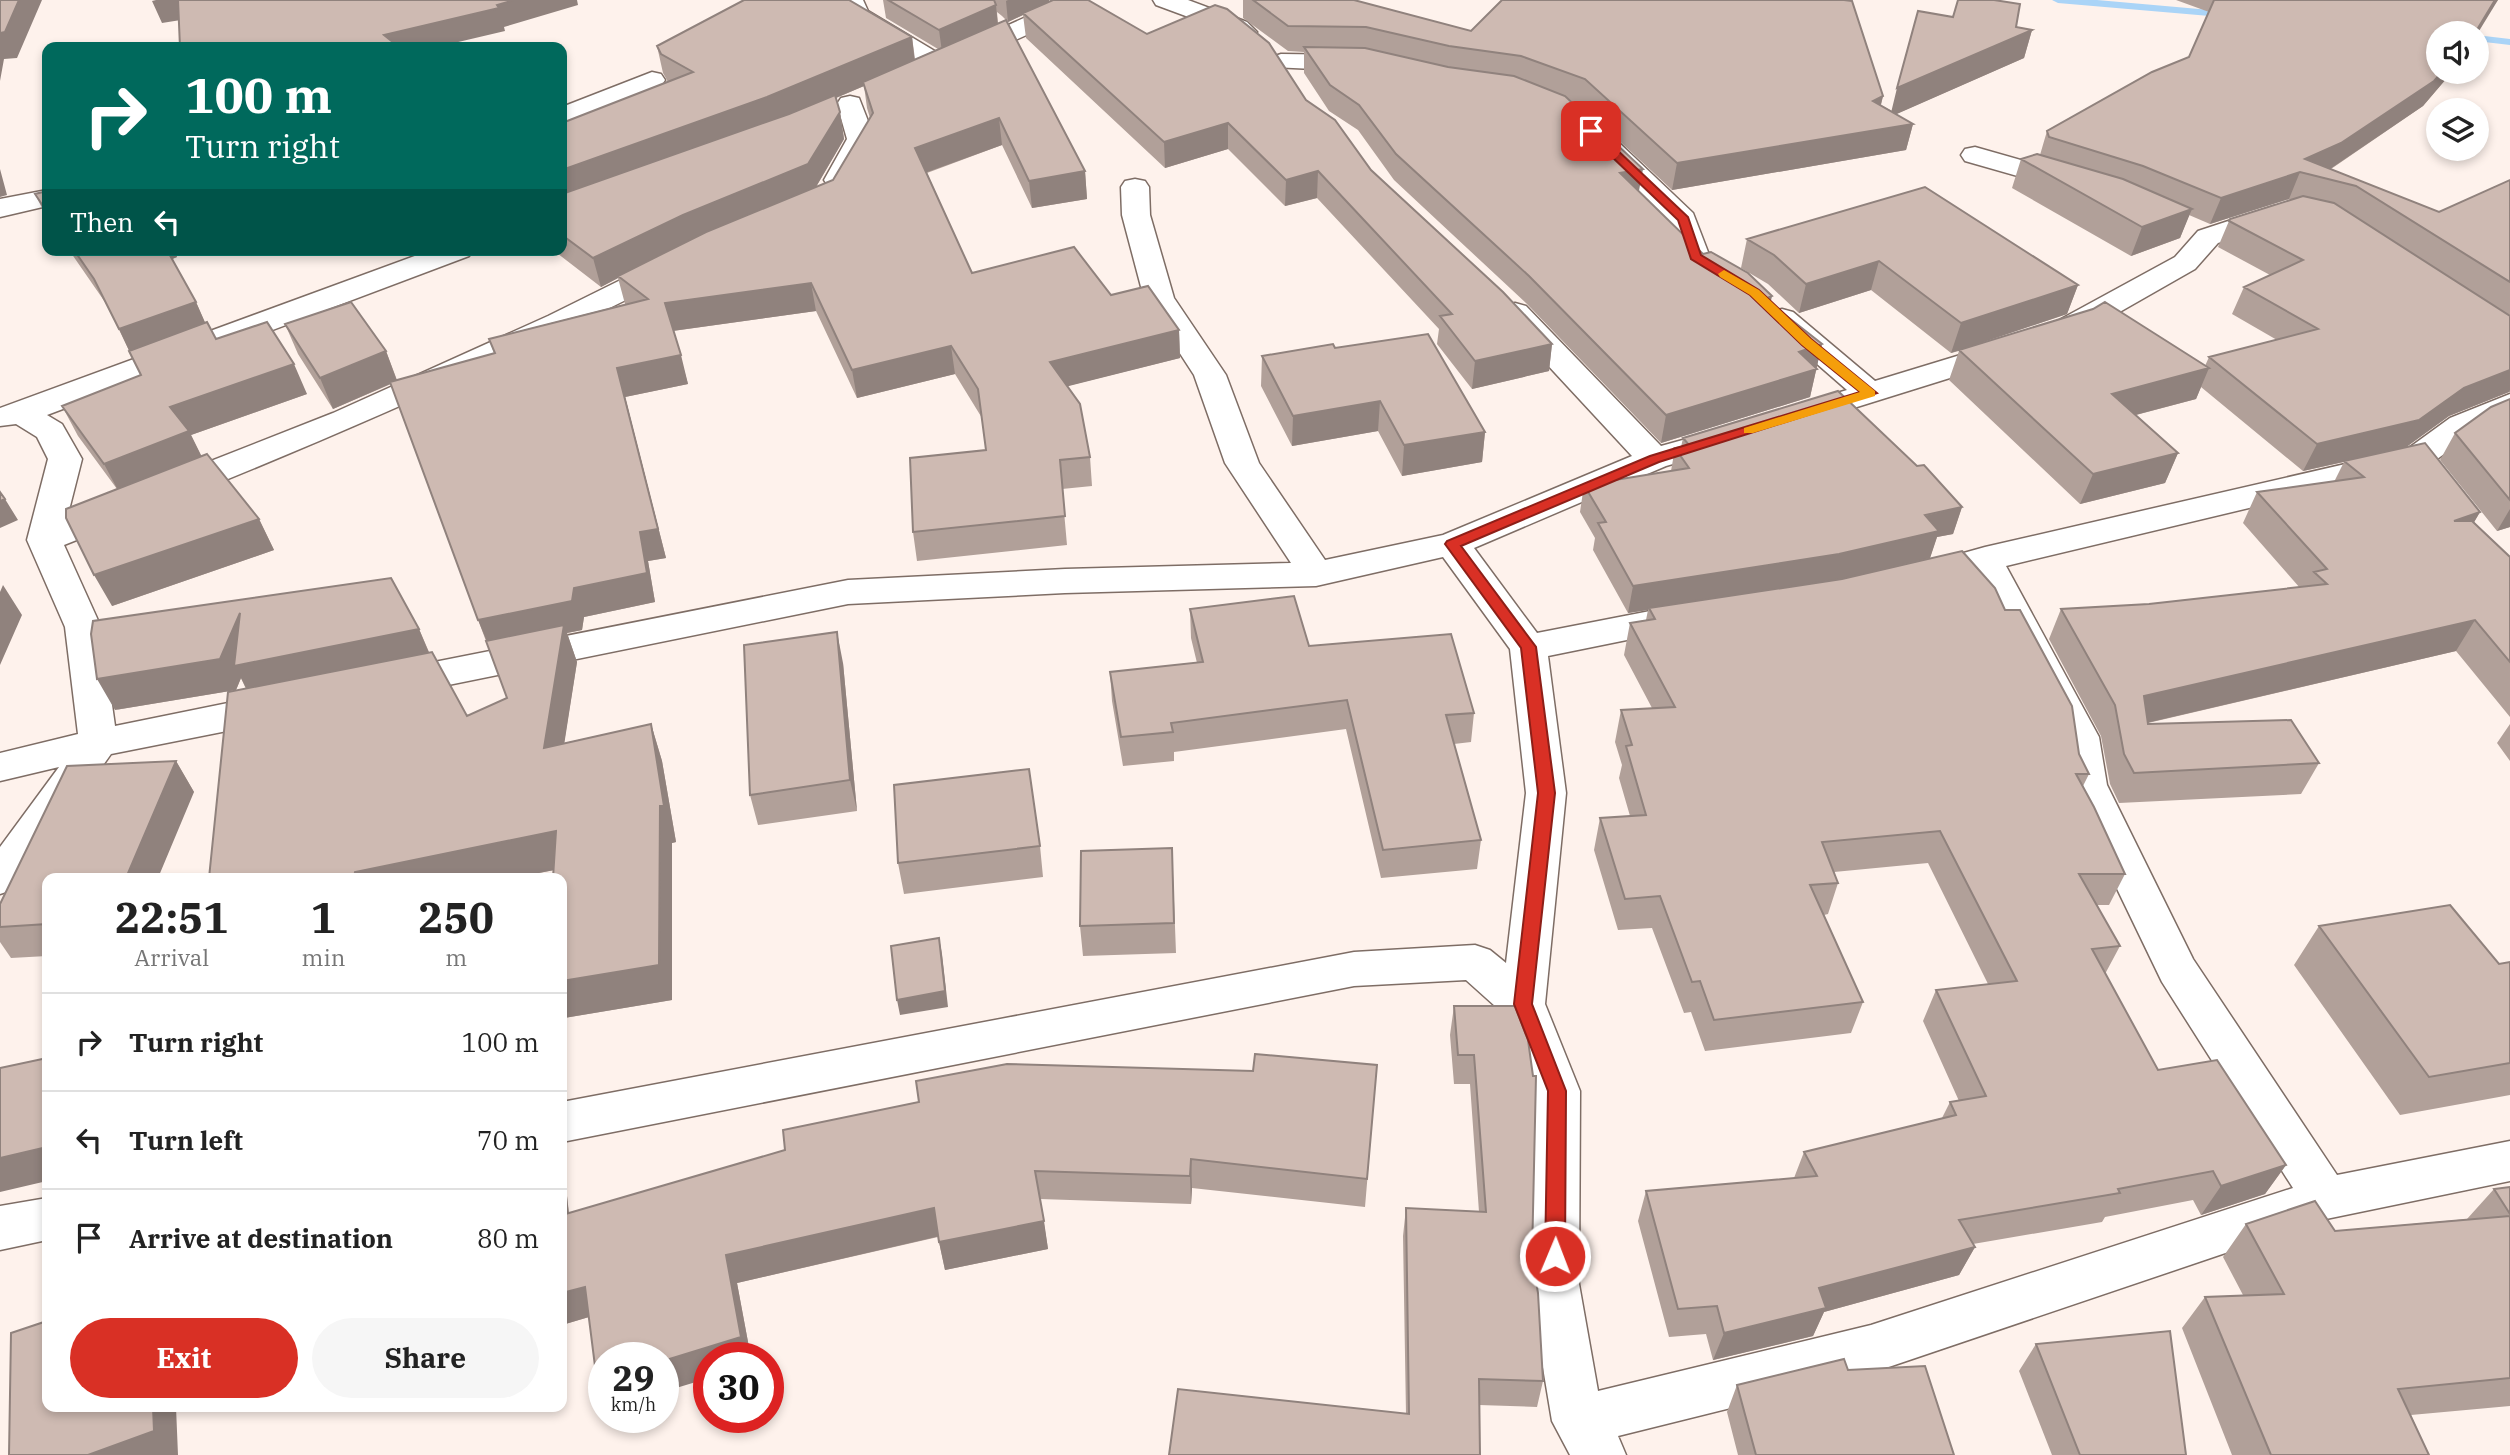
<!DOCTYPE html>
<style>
:root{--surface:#fff;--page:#f6f6f6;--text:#222;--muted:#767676;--line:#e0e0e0;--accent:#d93025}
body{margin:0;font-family:"IBM Plex Serif",serif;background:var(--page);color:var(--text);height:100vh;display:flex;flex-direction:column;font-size:26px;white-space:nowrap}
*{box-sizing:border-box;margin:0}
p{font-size:23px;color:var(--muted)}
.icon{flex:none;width:38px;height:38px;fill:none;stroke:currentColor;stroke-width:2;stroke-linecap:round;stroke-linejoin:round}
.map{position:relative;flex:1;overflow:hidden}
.drawer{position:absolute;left:42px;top:873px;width:525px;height:539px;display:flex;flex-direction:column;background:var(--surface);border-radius:14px;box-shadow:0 4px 10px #0003}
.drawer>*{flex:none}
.hud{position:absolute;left:42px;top:42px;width:525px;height:214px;border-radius:14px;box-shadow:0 4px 10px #0003;background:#00695c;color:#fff;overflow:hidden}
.controls{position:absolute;left:2426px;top:21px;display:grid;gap:14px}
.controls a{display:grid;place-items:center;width:63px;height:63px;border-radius:50%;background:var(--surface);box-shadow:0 4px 10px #0003;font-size:35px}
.speed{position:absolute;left:588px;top:1342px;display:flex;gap:14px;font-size:35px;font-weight:700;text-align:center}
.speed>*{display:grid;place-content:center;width:91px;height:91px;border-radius:50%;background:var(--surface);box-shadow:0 4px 10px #0003;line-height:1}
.speed small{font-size:18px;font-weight:400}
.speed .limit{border:10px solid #d22;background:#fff;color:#111}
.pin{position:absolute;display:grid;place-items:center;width:60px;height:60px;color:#fff;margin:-30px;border-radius:14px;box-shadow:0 4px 10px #0006}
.me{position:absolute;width:77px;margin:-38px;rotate:1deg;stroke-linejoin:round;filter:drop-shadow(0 0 5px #0008)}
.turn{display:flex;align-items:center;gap:24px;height:147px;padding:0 28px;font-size:32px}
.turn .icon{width:91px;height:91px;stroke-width:2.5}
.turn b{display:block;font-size:49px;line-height:60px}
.then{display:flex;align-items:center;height:66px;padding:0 28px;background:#0003;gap:14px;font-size:26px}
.eta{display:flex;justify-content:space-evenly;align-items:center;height:119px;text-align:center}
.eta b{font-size:42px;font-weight:700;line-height:49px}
.action{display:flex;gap:14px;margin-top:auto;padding:14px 28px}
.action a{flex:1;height:80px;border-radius:42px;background:var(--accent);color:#fff;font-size:28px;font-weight:700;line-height:80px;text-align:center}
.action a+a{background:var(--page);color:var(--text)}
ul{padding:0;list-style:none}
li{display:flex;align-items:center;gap:21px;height:98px;padding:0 28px;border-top:2px solid var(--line)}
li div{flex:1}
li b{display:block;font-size:26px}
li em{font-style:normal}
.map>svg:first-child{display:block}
</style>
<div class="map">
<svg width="2510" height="1455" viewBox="0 0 2510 1455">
<rect width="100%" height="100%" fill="#fef2ec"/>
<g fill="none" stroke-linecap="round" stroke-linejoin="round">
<!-- stream -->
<path fill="#aad4f7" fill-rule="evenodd" d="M2052,0H2097L2233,12L2239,15L2233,18L2058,3Z
M2476,35L2510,39V45L2476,41Z"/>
<defs>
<path id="minor" d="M839,0H863L868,11L948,59L952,64L948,69L939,72L930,69L848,20Z
M1057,0H1085L1062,19L973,59L964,62L955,59L951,54L955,49L1044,9Z
M1153,0H1188L1247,22L1257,32L1253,37C1243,40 1237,39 1229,32L1156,5Z
M1281,54L1356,55L1365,58L1369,63L1365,68L1356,71L1272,67L1268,62L1272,57Z
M652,72L661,74L665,80L661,86L602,112L562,124V107Z
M850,96L859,98L875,139L848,186L838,188L828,186L824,180L847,139L837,104L841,98Z
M1604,136L1614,138L1693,213L1708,252L1737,269L1741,275L1737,281L1726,284L1715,281L1685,263L1670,222L1590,144L1594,138Z
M1975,147L2080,177L2084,183L2080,189L2070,191L1965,161L1961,155L1965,149Z
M1135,179L1145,181L1149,187L1150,215L1174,298L1226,375L1259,463L1325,560L1443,535L1632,456L1504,318L1500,312L1504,306L1515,303L1526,306L1661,446L1726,428L1738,431L1742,438L1738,445L1666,466L1474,548L1537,633L1681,605L1694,608L1699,617L1694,626L1681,629L1548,656L1566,793L1545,1004L1580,1091L1579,1284L1598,1391L1871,1325L2293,1188L2162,982L2067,785L2061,737L1975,573L1923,588L1910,584L1905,576L1910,568L1985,547L2406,450L2450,418L2510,394V416L2474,432L2429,465L2006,566L2099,737L2107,785L2193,959L2337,1175L2510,1141V1181L2326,1219L1871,1373L1618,1436L1626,1455H1570L1552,1421L1529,1284L1534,1091L1505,1015L1466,980L1354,986L562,1142V1102L1354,952L1475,945L1490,950L1506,963L1526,793L1510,649L1443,557L1316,586L1065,593L848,604L394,696L381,692L375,683L381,674L394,670L848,580L1065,569L1291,563L1225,463L1194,375L1144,298L1122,215L1121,187L1125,181Z
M47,190V206L0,217V199Z
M2274,206L2284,209L2288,215L2284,221L2218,243L2195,269L2074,338L2063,340L2052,338L2048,331L2052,324L2175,257L2198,231Z
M431,250H473L469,256L47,415L62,424L82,459L67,518L120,499L132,502L137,510L132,518L64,545L101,627L115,726L277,693L290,697L296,707L290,717L277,721L111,754L15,889L0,894V847L59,767L0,781V753L78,734L65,627L27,540L48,459L37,437L16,424L0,426V408Z
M667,259L677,262L682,268L677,274C516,357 352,429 184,497L172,500L160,497L155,489L160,481L333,413L548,316L657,262Z
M1782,309L1793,312L1875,381L2003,342L2014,344L2019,351L2014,358L1796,426L1785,423L1780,416L1785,409L1847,390L1771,324L1767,318L1771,312Z
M47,1198V1240L0,1250V1206Z"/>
</defs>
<!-- minor casing -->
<use href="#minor" stroke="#7e6d65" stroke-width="3"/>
<!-- minor -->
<use href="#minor" fill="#fff" fill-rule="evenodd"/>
</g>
<!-- wall -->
<path fill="#b1a099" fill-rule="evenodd" d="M883,0H1049V2L1147,34L1306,100L1371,170L1552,344L1549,371L1472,389L1437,344L1439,329L1317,198L1285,206L1228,149L1165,168L1026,38L1023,15L1008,22L1006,20L1085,171L1087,199L1032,208L1002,145L927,173L972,273L1111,295L1179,330L1180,358L1067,386L1090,457L1092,486L1062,489L1067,545L917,561L913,532L986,450L982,418L955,374L857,398L816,311L673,331L688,384L625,397L666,558L648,561L655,602L584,617L582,630L567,633L577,662L564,743L651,724L662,761L676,842L672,843V1000L564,1018L554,870L513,878H209L246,689L241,678L236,690L115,710L419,629L429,652L467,716L507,698L391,384L333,409L298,354L285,324L386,351L397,380L494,353L489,339L625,304L618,278L601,287L553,250H562V123L668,82L663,73L657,46L912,37L915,59L938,49L886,18ZM997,12L1002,16L1006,20L998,23ZM864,86L867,108L870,118L833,180L816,187L844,139L840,112L836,98Z
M1243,0H1354L1471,31L1883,96L1881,105L1892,111L2016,27L2032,30L2024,58L1896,114L1913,124L1906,150L1672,190L1582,106L1570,101L1639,192L1703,254L1771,303L1822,344L1810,397L1661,443L1526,303L1394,180L1358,130L1329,111L1304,73V52L1288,51L1243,18Z
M2176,0H2498L2438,72H2452L2423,106L2331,169L2439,212L2510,180V392H2509L2449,416L2406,447L2480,512L2474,522L2510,557V717L2456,651L2148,723V724L2319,763L2301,794L2119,803L2110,784L2101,736L2049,639L2061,609L2149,604L2300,588L2243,523L2257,492L2334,482L2344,462L2303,471L2201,387L2196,399L2136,415L2178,453L2165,483L2080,504L1949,380L1959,351L1951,353L1871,290L1799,313L1768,284L1741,268L1747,239L2078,285L2067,314L1983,342L2205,366L2209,357L2277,340L2232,314L2244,287L2270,275L2218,247L2229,221L2292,199H2289L2210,224L2189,215L2180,238L2131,256L2012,188L2021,159L2040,155L2047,131L2189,57L2209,12Z
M47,191V218L35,194Z
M69,250H174L177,257L172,259L196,302L205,323L216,339L307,394L191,435L201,456L259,519L274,550L112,606L117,489L78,436L62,406L141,375L107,305Z
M1335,348L1485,432L1482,462L1402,476L1378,431L1292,446L1261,386L1262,356Z
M2510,399V527L2497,531L2440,460L2455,433Z
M1683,438L1917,466L1962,507L1953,534L1937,537L1930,558L2005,610L2089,774L2083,786L2125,874L2109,905H2097L2120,946L2105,974L2158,1070L2286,1165L2265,1194L2201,1215L2193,1200L2105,1217L2102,1222L1973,1244L1975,1247L1959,1275L1824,1312L1813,1336L1713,1360L1706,1334L1669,1337L1638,1221L1646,1191L1794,1178L1804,1152L1942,1118L1950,1102L1959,1101L1923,1021L1936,990L1988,984L1928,863L1834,872L1838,883L1828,914L1824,915L1863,1002L1851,1033L1705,1051L1691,1012L1684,1013L1652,928L1618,930L1594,850L1600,818L1630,816L1619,778L1622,765L1615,742L1621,710L1652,708L1624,655L1630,623L1646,620L1648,610L1628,613L1593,550L1595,538L1580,512L1584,485L1671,471L1675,448L1681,447Z
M1190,609L1309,646L1474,713L1471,742L1454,744L1481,840L1477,869L1381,878L1346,729L1174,752V761L1123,766L1112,701L1110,672L1197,663L1191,638Z
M843,663L857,811L758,825L750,795Z
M2510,724V761L2497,743Z
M176,761L194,792L47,878V956L11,958L0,942V904Z
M1040,846L1043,877L904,894L898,863Z
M1172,848L1176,953L1083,956L1080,926Z
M2319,926L2499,964L2510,962V1095L2400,1115L2294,965Z
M1454,1006L1528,1040L1532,1257L1543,1381L1537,1407L1479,1405L1480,1455L1406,1414L1403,1236L1406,1208L1479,1212L1470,1084H1454L1450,1035Z
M1377,1065L1365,1207L1192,1188L1191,1204L1040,1199L1048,1249L945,1270L938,1237L737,1283L751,1358H709L589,1317L562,1325L566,1187L569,1213L1253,1071Z
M2510,1187V1406L2411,1415L2429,1455H2232L2182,1328L2205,1297L2243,1295L2223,1257L2246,1224L2335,1231L2467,1219L2494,1189Z
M2036,1344L2186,1455H2052L2019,1371Z
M1737,1385L1954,1455H1738L1727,1412Z"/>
<!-- shaded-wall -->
<path fill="#90827d" d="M19,0H42L17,58L4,59L0,81V33Z
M156,0H179L187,19L162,23L152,1Z
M514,0H577L578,5L504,27L505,31L437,47H388L384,35Z
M1008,0H1049V2L1023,13V15L1008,22L1006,1Z
M2495,0H2498L2476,36V33H2475Z
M996,5L998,27L942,52L939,30Z
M2032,30L2024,58L1890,117L1897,88Z
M912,37L915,64L863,82L864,86L772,125L562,200V170Z
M2442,72H2452L2423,106L2330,169L2300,172L2289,199L2210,224L2221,198L2305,159Z
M1883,96L1876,123L1873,101Z
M840,112L844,139L813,192L618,276V278L601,287L593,258Z
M999,118L1002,145L919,175L915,148Z
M1228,123V149L1165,168L1164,142Z
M1913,124L1906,150L1672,190L1677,163Z
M0,169L7,195L0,197Z
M1643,169L1638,196L1620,173Z
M1085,171L1087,199L1032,208L1029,181Z
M1318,171L1317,198L1285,206L1286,180Z
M2192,209L2180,238L2131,256L2142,227Z
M166,250H174L177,257L170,260Z
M1879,261L1871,290L1799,313L1806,284Z
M811,283L816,311L672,331L665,303Z
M2078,285L2067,314L1951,353L1961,323Z
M1772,296L1766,324L1765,299Z
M196,302L208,329L132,357L119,329Z
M1179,330L1180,358L1053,390L1050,362Z
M1552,344L1549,371L1472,389L1475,361Z
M1822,344L1810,397L1661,443L1666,415L1799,352Z
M951,346L955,374L857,398L852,370Z
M386,351L397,381L333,409L320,378Z
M681,355L688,384L625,397L666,558L648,561L655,602L584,617L582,630L567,633L577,662L558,784L490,649L478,620L574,588L617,368Z
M294,364L307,394L191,435L204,461L120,494L104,464L170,407Z
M2209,368L2196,399L2101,424L2112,394Z
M2510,370V390L2509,392L2449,416L2405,448L2303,471L2317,444Z
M1380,401L1378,431L1292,446L1293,416Z
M1485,432L1482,462L1402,476L1404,445Z
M2178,453L2165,483L2080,504L2093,474Z
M5,499L18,520L0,528V501Z
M1962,507L1953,534L1937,537L1930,558L1832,581L1649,608L1648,610L1628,613L1633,586Z
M2510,509V527L2497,531Z
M2480,512L2462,543L2454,521Z
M259,519L274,550L112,606L94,575Z
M3,585L22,615L0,665V592Z
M240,613L419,629L432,660L250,696L241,678L236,690L115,710L97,679Z
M2475,620L2456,651L2129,727L2144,696Z
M837,632L843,663L857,811L850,780Z
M651,724L662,761L676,842L672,843V1000L564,1018L562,1014V981Z
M176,761L194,792L158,878H126Z
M556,831L570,867L513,878H354L355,872Z
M939,938L942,954L948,1007L900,1015L897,1000Z
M47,1147V1181L0,1192V1158Z
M1191,1159L1192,1188L1191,1204L1190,1176Z
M2286,1165L2265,1194L2201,1215L2221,1186Z
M562,1179L566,1187L572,1244L562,1224Z
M934,1208L940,1236L737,1283L751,1358H709V1378L663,1392V1361L726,1255Z
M1044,1221L1048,1249L945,1270L939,1242Z
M1975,1247L1959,1275L1824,1312L1813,1336L1713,1360L1724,1333L1819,1288Z
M585,1287L599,1314L562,1325V1293Z
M604,1380V1394L597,1382Z
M153,1407H176L178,1455H88Z"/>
<!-- building -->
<path fill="#cebab2" stroke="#90827d" stroke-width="2" d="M0,0H19L5,32L0,33Z
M178,0H514L497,5L499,8L384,35L399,47H180Z
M744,0H849L912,37L767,97L562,170V123L693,72L661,54L657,46Z
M888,0H994L996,5L939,30Z
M1053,0H1088L1147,34L1215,5L1227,9L1269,43L1306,100L1335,120L1371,170L1503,292L1552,344L1475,361L1440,316L1452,314L1318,171L1286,180L1228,123L1164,142L1023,13Z
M1253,0H1354L1471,31L1502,0H1844L1852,1L1883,96L1873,101L1913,124L1677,163L1585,79L1521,56L1449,46L1366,27L1288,26Z
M1958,0H1994L2020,4L2016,27L2032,30L1897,88L1918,11L1953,17Z
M2214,0H2495L2475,33H2438V72H2442L2434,81L2341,143L2305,159L2439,212L2510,180V282L2356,186L2300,172L2221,198L2143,166L2049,137L2047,131L2152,72L2189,57Z
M1006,20L1085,171L1029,181L999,118L915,148L972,273L1074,247L1111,295L1148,286L1179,330L1050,362L1080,404L1090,457L1060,460L1065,516L913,532L910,458L986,450L978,389L951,346L852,370L811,283L665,303L681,355L617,368L658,529L640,532L647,573L574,588L572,601L478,620L390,382L495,353L489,339L648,299L618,276L706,232L833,180L873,113L863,82Z
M1304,47L1365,48L1448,67L1514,76L1565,96L1643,169L1620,173L1703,254L1711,252L1748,273L1772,296L1765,299L1822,344L1799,352L1817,369L1666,415L1529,276L1396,154L1359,105L1330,85Z
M835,95L840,112L808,164L683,215L593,258L562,235V203L565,202L562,200V194L789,114Z
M2037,154L2123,179L2192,209L2142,227L2021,159Z
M1925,187L2078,285L1961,323L1879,261L1806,284L1774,255L1747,239Z
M47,191V212L35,194Z
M2303,196L2334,203L2510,316V370L2464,388L2419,420L2317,444L2209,357L2318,329L2244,287L2303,260L2229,221L2230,219Z
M74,250H167L196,302L119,329L94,279Z
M351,302L386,351L320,378L285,324Z
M2105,302L2209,368L2112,394L2178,453L2093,474L1959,350L2093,309Z
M207,322L216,339L267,322L294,364L170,407L189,431L104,464L62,406L141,375L129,351Z
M1428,334L1485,432L1404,445L1380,401L1293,416L1262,356L1333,344L1335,348Z
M1838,391L1917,466L1924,465L1962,507L1925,515L1939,531L1839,554L1633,586L1598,523L1606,522L1584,485L1689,468L1675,448L1690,446L1683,438Z
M2510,399V500L2455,433L2491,407Z
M2425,443L2480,512L2454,521H2472L2510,557V662L2475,620L2144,696L2148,724L2291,720L2319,763L2134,773L2124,754L2115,705L2061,609L2149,604L2327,584L2314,572L2327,569L2257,492L2364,477L2344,461Z
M207,454L259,519L94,575L66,518V509Z
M0,492L5,499L0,501Z
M1962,551L1995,588L2005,610H2020L2072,706L2079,754L2089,774H2076L2094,807L2125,874H2079L2120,946L2092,949L2158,1070L2217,1060L2286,1165L2221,1186L2213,1171L2118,1189L2120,1193L1959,1220L1975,1247L1819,1288L1826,1308L1724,1333L1717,1306L1678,1309L1646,1191L1817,1176L1804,1152L1956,1115L1950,1102L1986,1096L1936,990L2017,981L1940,831L1822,842L1838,883L1810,885L1863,1002L1714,1020L1700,981L1692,982L1660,896L1625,899L1600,818L1646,815L1626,746L1632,745L1621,710L1675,707L1630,623L1655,619L1649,608L1842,579Z
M391,578L419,629L234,666L240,613L220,659L97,679L91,634L93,621Z
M1294,596L1309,646L1451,634L1474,713L1446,715L1481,840L1383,850L1347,700L1171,723L1173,732L1121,737L1110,672L1203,662L1190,609Z
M564,625L544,748L651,724L664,806H660L659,965L562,981V878H553L556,831L355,872L354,878H209L228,692L432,652L467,716L507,698L486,641Z
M837,632L850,780L750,795L744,645Z
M176,761L126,878H47V924L0,927V904L67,766Z
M1029,769L1040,846L898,863L894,785Z
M1172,848L1174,923L1080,926L1081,851Z
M2450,905L2499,964L2510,962V1063L2429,1077L2319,926Z
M939,938L945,991L897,1000L891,946Z
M1454,1006H1515L1528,1040L1533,1076H1536L1532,1257L1538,1293L1543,1381L1479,1379L1480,1455H1169L1178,1389L1409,1414L1406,1208L1486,1212L1474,1055H1458Z
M1255,1054L1377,1065L1367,1179L1191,1159L1190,1176L1035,1171L1044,1221L939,1242L934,1208L726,1255L741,1337L663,1361V1358H604V1380L597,1382L585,1287L562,1293V1215L785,1150L783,1130L919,1102L916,1081L1007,1064L1253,1071Z
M47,1058V1147L0,1158V1068Z
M2510,1187V1214L2494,1189Z
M2315,1201L2335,1231L2510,1216V1378L2398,1389L2429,1455H2271L2205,1297L2284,1294L2246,1224Z
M47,1321V1407H153L154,1431L88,1455H9L11,1333Z
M2170,1331L2186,1455H2080L2036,1344Z
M1844,1359L1848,1370L1925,1366L1954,1455H1756L1737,1385Z"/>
<!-- route -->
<path fill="#d93025" stroke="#8d1f18" stroke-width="2" d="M1587,129H1595L1688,217L1701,255L1759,290L1811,339L1877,393L1659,462L1461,546L1536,647L1555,793L1532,1004L1566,1091L1565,1256L1562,1263L1555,1265L1548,1263L1545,1256L1548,1091L1514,1004L1538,793L1521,648L1445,544L1447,541L1650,456L1860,392L1802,345L1750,295L1691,259L1678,220L1587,133Z"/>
<!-- slow -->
<path fill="#f59e0b" d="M1724,270L1759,290L1811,339L1875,391V396L1753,433H1744V428L1860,392L1802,345L1750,295L1720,277L1718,274Z"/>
</svg>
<div class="controls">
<a><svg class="icon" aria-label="sound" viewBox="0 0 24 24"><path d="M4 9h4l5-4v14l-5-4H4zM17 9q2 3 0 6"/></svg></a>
<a><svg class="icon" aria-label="layers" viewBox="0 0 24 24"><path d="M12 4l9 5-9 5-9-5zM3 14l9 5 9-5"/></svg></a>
</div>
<div class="speed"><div>29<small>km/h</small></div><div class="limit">30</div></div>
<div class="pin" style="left:1591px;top:131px;background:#d93025"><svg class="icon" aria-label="arrive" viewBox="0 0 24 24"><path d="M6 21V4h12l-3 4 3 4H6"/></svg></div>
<svg class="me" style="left:1555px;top:1256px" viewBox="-20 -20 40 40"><circle r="17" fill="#d93025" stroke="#fff" stroke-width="3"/><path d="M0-11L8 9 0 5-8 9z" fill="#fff"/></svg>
<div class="hud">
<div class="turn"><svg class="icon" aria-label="right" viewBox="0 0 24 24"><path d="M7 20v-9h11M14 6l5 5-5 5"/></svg><div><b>100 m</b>Turn right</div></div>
<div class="then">Then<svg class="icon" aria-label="left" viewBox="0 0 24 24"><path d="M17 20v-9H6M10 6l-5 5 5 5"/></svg></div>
</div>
<section class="drawer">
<div class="eta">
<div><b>22:51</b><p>Arrival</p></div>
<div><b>1</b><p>min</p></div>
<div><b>250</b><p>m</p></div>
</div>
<ul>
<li><svg class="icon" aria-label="right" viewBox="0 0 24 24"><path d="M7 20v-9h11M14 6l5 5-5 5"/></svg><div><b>Turn right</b></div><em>100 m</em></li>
<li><svg class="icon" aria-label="left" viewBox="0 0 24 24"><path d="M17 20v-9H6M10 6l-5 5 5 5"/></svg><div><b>Turn left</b></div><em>70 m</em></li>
<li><svg class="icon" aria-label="arrive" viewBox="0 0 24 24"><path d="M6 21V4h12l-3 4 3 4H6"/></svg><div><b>Arrive at destination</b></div><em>80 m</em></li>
</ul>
<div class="action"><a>Exit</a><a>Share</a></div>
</section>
</div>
